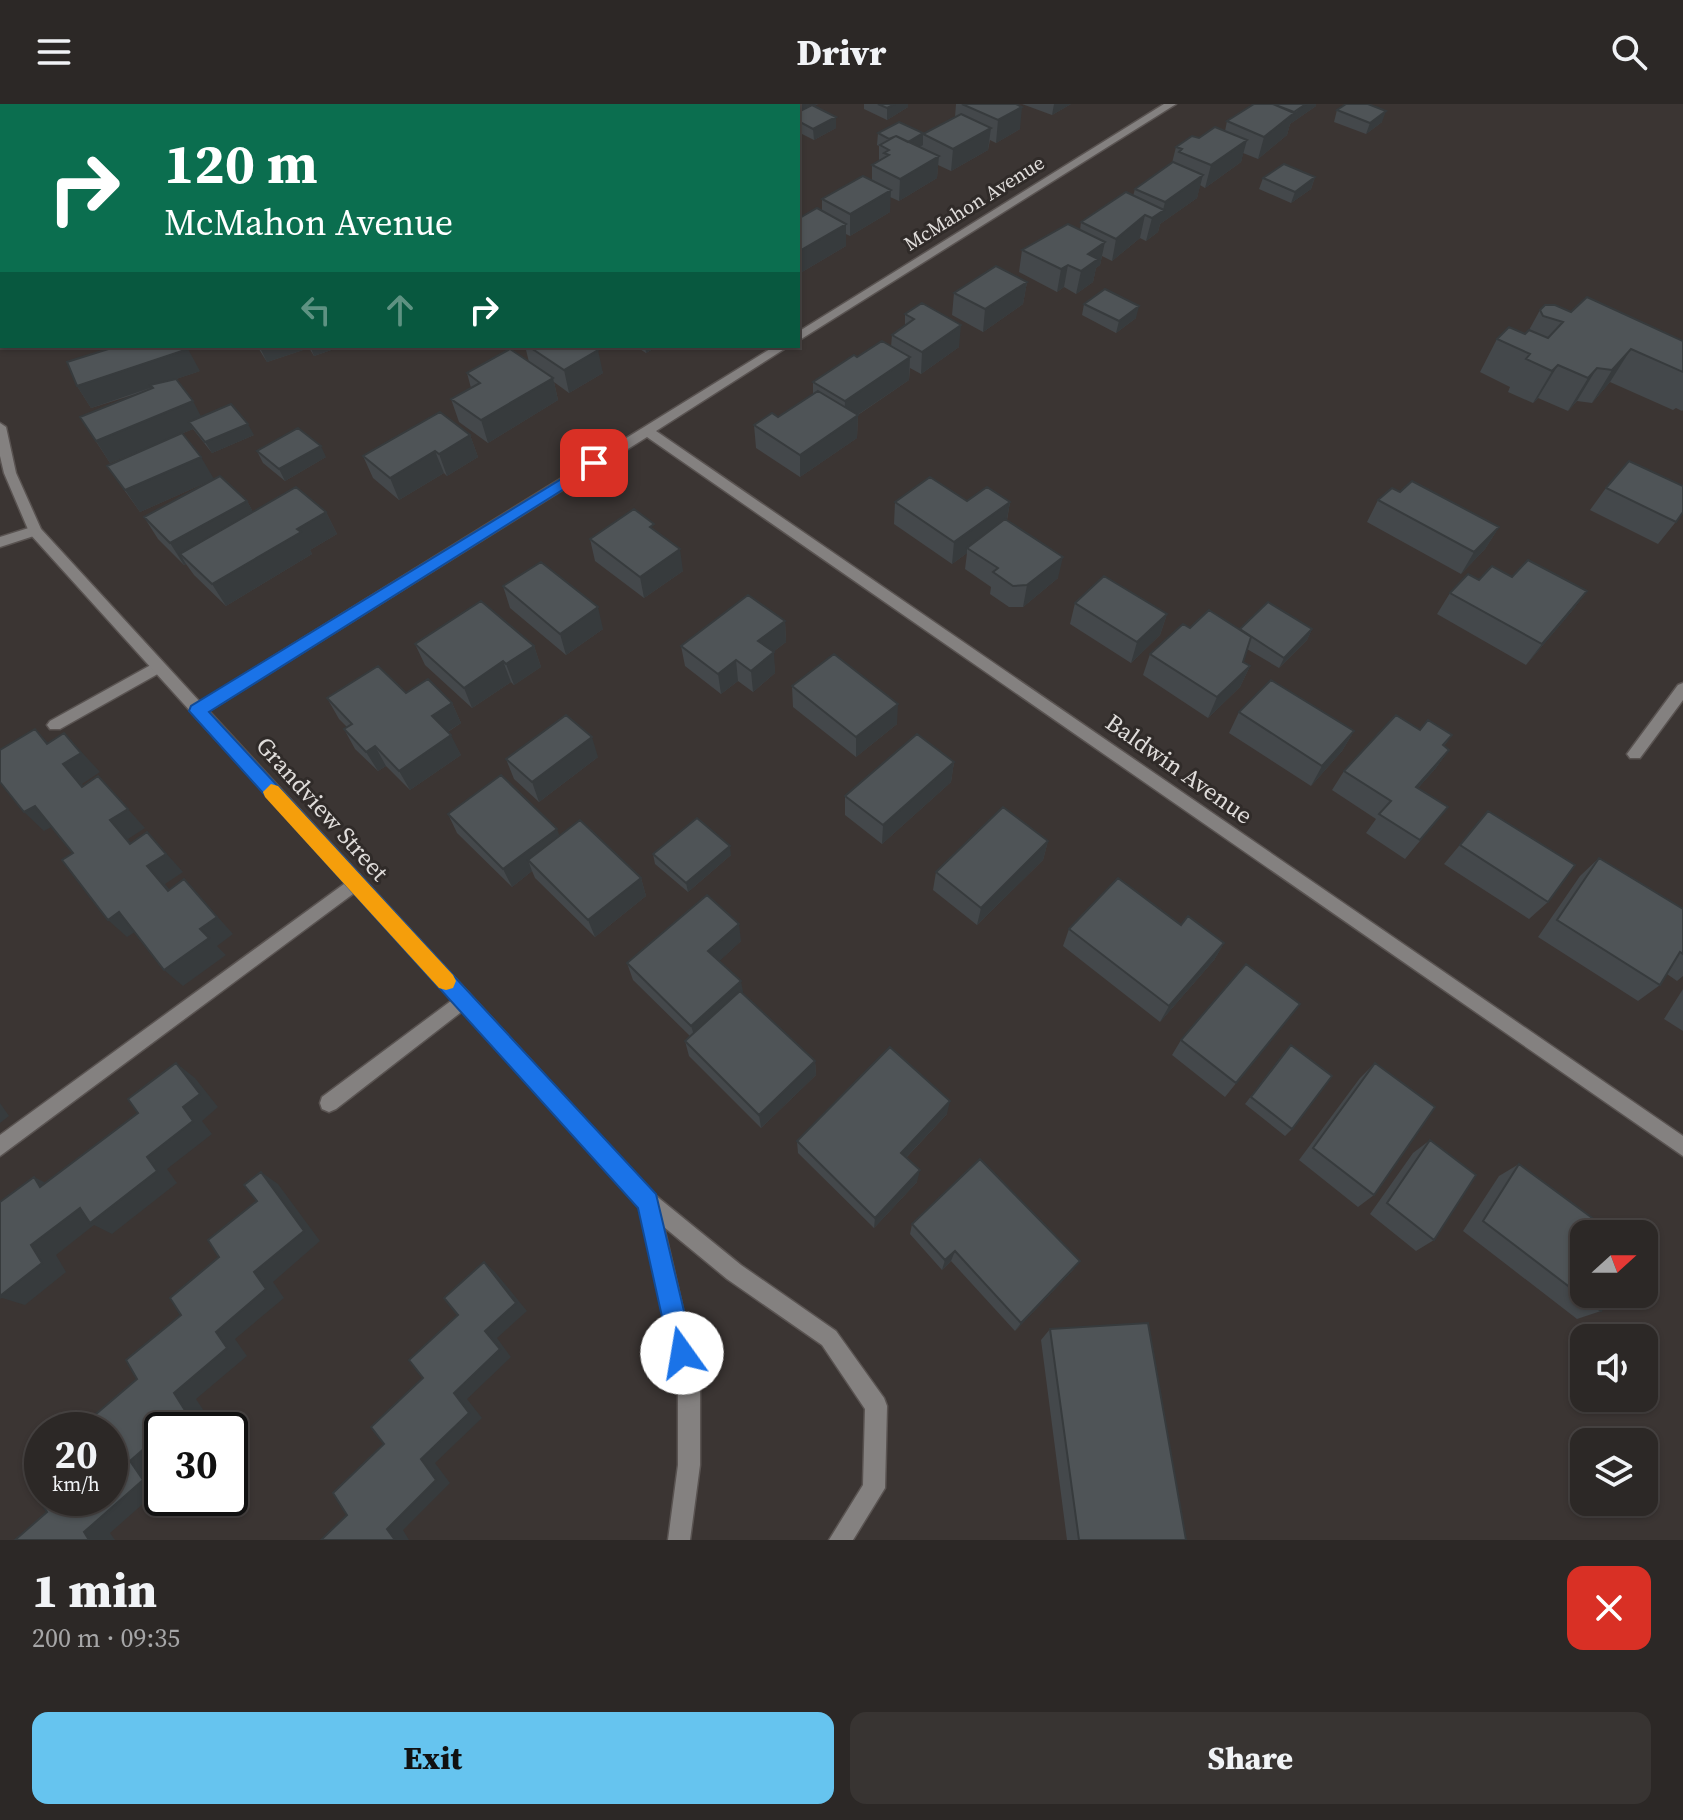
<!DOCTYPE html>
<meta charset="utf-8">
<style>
:root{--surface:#2c2826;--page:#383432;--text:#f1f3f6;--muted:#a6a6a7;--line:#484443;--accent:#66c4ef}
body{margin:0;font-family:"Source Serif 4",serif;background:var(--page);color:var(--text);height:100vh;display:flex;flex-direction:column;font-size:30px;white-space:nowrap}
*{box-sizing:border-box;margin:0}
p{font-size:26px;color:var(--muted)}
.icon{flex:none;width:44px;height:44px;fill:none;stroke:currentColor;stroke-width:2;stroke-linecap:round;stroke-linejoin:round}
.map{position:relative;height:1436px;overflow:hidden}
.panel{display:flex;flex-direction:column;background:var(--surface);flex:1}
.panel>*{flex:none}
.top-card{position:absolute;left:0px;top:0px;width:800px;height:244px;box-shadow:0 2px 6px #0004,0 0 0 2px var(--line);background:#0b6e4f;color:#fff;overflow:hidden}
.needle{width:52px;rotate:69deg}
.tools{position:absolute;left:1570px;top:1116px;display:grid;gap:16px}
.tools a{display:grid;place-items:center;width:88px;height:88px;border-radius:16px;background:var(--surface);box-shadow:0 2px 6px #0004,0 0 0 2px var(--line);font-size:40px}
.speed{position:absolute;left:24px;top:1308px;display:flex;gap:16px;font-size:40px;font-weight:700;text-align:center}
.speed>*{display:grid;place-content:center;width:104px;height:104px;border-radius:50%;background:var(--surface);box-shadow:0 2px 6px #0004,0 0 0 2px var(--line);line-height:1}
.speed small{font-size:20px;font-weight:400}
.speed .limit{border:4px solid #111;border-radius:12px;background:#fff;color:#111}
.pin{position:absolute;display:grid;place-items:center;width:68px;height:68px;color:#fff;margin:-34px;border-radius:16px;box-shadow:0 4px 12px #0006}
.me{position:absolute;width:88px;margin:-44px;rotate:347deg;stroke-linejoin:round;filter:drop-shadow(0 0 6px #0008)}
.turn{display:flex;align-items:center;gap:28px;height:168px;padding:0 32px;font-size:36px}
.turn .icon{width:104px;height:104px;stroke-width:2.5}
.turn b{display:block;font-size:56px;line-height:68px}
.lanes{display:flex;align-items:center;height:76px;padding:0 32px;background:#0003;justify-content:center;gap:40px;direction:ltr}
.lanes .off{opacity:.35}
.round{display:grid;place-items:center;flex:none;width:84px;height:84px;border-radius:16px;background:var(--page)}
.head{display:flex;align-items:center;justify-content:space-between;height:136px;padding:0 32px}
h1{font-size:48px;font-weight:800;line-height:60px}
.button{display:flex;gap:16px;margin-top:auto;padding:16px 32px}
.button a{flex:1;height:92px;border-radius:16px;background:var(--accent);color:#111;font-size:32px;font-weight:800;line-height:92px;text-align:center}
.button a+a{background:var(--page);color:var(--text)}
header{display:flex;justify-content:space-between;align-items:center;height:104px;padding:0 32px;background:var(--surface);font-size:36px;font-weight:800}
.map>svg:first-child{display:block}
</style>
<header><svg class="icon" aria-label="menu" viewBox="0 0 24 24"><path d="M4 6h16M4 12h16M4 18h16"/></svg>Drivr<svg class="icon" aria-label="search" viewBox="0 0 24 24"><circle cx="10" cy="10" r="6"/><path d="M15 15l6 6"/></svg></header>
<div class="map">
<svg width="1683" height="1436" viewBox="0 0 1683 1436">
<rect width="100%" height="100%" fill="#3b3533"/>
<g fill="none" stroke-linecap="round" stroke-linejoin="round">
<defs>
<path id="service" d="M35,422L42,427L40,430L0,443V433Z
M158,557L165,563L163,567L60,625H50L47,621L50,617Z
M355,772L361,774L363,779L361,784L0,1052V1031Z
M463,888L469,890L472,896L469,902L336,1005L329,1008L322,1005L320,999L322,993Z"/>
<path id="minor" d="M5,0H15L16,2H6Z
M1164,0H1176L798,237V228Z
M0,12H2V18H0Z
M0,211H2L0,227Z
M0,232H2V240H0Z
M775,242H789L656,327L1683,1032V1052L647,333L209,607L655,1091L741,1161L836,1227L884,1294L887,1302L885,1384L853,1436H829L863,1381L865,1305L822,1241L727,1175L664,1123L700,1279V1361L690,1436H668L678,1361V1279L639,1103L30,430L4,369L0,352V319L6,323L16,369L41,425L200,598Z
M1683,579V596L1640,654H1630L1627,650L1630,646L1678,581Z"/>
</defs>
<!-- service casing -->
<use href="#service" stroke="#595351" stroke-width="3"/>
<!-- minor casing -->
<use href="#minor" stroke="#595351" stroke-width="3"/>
<!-- service -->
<use href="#service" fill="#848180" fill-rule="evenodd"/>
<!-- minor -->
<use href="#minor" fill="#848180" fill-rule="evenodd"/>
</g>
<!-- wall -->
<path fill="#44484b" d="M238,0H436V2H238Z
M719,0H818L814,2L836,13V24L814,36L798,28V2H773L770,0Z
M864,0H908V3L887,16L864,5Z
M956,0H1016L1020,25L996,39L990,36L988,46L951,67L938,61L937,74L899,97L890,93V108L850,132L846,130V142L802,168L798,166V115L822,107V95L872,76V61L879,57V42L877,41L878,29L923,30L955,13Z
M1022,0H1071L1052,11Z
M1316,2L1290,20L1287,31L1258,55L1243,49L1241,58L1205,84L1200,81L1197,94L1160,120L1158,128L1146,137L1140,134L1112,157L1102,152L1100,161L1096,164L1093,178L1076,190L1064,183L1057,188L1019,168L1022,146L1080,126L1081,118L1133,92L1135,85L1172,59L1176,43L1225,27L1227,17Z
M1337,6L1382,18L1366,30L1334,18Z
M1315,73L1311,85L1291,99L1259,85L1263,74Z
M1027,178L1023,200L983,228L952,211L954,189Z
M1084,200L1136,214L1116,229L1082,211Z
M1540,206L1571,208L1683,237V306L1682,307L1676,304L1673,306L1610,278L1592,299L1577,297L1568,307L1538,294L1533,299L1508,288L1510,283L1480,268L1497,235L1525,230L1529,226Z
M905,210L959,243L921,270L910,264L909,276L858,311L857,334L800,373L756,344L754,321L778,313L813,290V278L857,253L891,243L892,231L905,222Z
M257,242H336L337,244L314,252L309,244L267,258Z
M525,242H592L603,269L569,289L554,278L558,296L488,339L459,318L451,295L471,284L467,269L529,258Z
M635,242H658L646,249Z
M200,267L176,275L201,313L254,331L212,349L193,325L110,359L80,313L152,285L91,304L77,282Z
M470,331L478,353L447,372L444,369L399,396L373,374L363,352Z
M257,347L326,353L285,377L263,359Z
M107,362L214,375L140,408Z
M1606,384L1683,409L1658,440L1590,406Z
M1400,388L1499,423L1485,445L1461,470L1367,418L1378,396Z
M247,397L253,408H326L337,430L310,446L312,450L226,502L194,471L186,460L184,461L158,435L144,413Z
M895,398H1010L1007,416L1058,474L1023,503H1009L990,490L991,483L965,465L967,449L952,460L894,420Z
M656,428L683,467L644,494L595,457L590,435Z
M1512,473L1587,487L1571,508L1526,561L1437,510L1450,489L1479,476Z
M503,482L603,525L566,551L510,504Z
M1075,499L1167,510L1160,531L1131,559L1070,520Z
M785,517L786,538L773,548L775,569L753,588L738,577L721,590L685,562L681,542Z
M1190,524L1240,525H1312L1307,536L1279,564L1247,545L1243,558L1250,562L1240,583L1208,614L1143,571L1150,550Z
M415,540L534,542L541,563L514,581L511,578L472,604L425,561Z
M792,582L897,620L856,653L793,603Z
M406,589L452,599L461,619L448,628L461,651L410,686L386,662L378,667L355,645L344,625L347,623L339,615L327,594Z
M1239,608L1354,627L1342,647L1311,682L1229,629Z
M1420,626L1452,631L1444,642L1449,646L1435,665L1418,684L1448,703L1405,755L1366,729L1376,715L1332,686L1344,667Z
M598,653L539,698L514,675L506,655Z
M954,658L951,678L882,740L845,711V692Z
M1488,707L1548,798L1529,815L1444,760Z
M448,710L559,732L641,774L646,792L595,833L535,774L532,767L512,783L457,729Z
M1048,737L1043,756L977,821L933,786L936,768Z
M653,750L731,751L688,788L655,760Z
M1599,754L1683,805V872L1677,877L1667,870L1660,881L1638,897L1538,833L1580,772Z
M1181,821L1224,839L1214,856L1160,918L1063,842L1069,825Z
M741,837L719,857L743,890L815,957L816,971L761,1024L689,952L685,937L690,932L633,876L627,859Z
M1683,885V927L1664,915Z
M1300,900L1225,993L1172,951L1181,936Z
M1284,949L1292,1025L1285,1032L1245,1000Z
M1375,959L1374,1091L1358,1103L1299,1056L1360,974Z
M947,1010L906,1054L917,1078L874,1124L798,1049L797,1037Z
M1430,1036L1434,1136L1416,1147L1370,1110L1413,1049Z
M1519,1060L1601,1207L1577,1215L1463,1127L1499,1072Z
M912,1120L1080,1157L1072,1167L1015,1227L951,1157L942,1166L910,1130Z
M1050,1225L1186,1436H1067L1041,1236Z"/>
<!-- shaded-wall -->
<path fill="#373b3d" d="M238,0H259L260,2H238Z
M362,0H405V2H363Z
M425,0H436V2H426Z
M791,0H818L798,8V2H791Z
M895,0H908V3L887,16V4Z
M1054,0H1071L1052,11Z
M1306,0H1316V2L1290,20L1287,31L1258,55L1264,33Z
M1022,3L1020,25L996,39L998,16Z
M1386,7L1382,18L1366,30L1370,19Z
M836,13V24L814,36L813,25Z
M991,24L988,46L951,67L953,45Z
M923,29V41L901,53V41Z
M1247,36L1241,58L1205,84L1211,61Z
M939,52L937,74L899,97L900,75Z
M1203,71L1197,94L1160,120L1158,128L1146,137L1152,114L1163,106L1165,98Z
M1315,73L1311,85L1291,99L1295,88Z
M891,86L890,108L850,132V110Z
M1145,111L1140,134L1112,157L1116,135Z
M846,120V142L802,168L801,146Z
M1105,138L1100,161L1096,164L1093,178L1076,190L1081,167L1088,150Z
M1068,161L1064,183L1057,188L1061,165Z
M1027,178L1023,200L983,228L985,205Z
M1139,202L1136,214L1116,229L1119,217Z
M961,221L959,243L921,270L922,248Z
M259,242H308L309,244L267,258Z
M310,242H336L337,244L314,252Z
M645,242H658L646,249Z
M188,245L200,267L91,304L77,282Z
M1631,245L1610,278L1592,299L1612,266Z
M598,246L603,269L569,289L564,266Z
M910,253L909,276L844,320L845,297Z
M1558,261L1538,294L1533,299L1552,267Z
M1597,264L1577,297L1568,307L1588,274Z
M553,274L558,296L488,339L481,316Z
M193,297L205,320L189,318L193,325L110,359L96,337Z
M858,311L857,334L800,373V351Z
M248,320L254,331L212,349L205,338Z
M470,331L478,353L447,372L439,350Z
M321,342L326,353L285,377L279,365Z
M435,347L444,369L399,396L390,374Z
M201,353L214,375L140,408L125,386Z
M247,397L259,419L180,450L186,460L184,461L170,439Z
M1010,398L1006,420L967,444V449L952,460L954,438Z
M326,408L337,430L310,446L312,450L226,502L212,480L297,425Z
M1499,423L1485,445L1461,470L1474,448Z
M680,445L683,467L644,494L640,473Z
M1063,453L1058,474L1023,503L1027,481Z
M1587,487L1571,508L1526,561L1542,540Z
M598,503L603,525L566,551L560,530Z
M1167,510L1160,531L1131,559L1137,538Z
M785,517L786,538L760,558L758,537Z
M1312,525L1307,536L1279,564L1284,554Z
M534,542L541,563L514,581L506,560Z
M774,548L775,569L753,588L751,567Z
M736,556L738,577L721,590L718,570Z
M503,557L511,578L472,604L464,584Z
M1250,562L1240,583L1208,614L1217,593Z
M452,599L461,619L441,632L432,612Z
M898,600L897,620L856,653V633Z
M35,625L54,645L64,629L100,668L82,680L100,702L82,683Z
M1354,627L1342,647L1311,682L1322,662Z
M451,631L461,651L410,686L399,667Z
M592,633L598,653L539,698L532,678Z
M375,642L386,662L378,667L366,648Z
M1449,646L1435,665L1402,702L1416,683Z
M954,658L951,678L882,740L883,721Z
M98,672L145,724L128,735L148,758L110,716Z
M35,702L55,721L44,727L24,708Z
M557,725L564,743L528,756L532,767L512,783L503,765Z
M147,728L183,768L165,780L185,805L168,787L147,762Z
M1048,737L1043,756L977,821L981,804Z
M730,742L731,751L688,788L686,779Z
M641,774L646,792L595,833L588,816Z
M184,775L233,830L217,842L226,851L183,882L164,866Z
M119,808L138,826L127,833L108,816Z
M739,820L741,837L712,864L708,847Z
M1224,839L1214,856L1160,918L1169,902Z
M741,877L744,893L696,937L691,922Z
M815,957L816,971L761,1024L759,1011Z
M176,959L195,974L218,1003L202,1017L212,1030L167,1065L177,1079L112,1130L94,1121L56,1151L66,1168L25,1201L2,1194L0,1195V1179L31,1141L147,1053L183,1003Z
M950,997L947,1010L899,1061L901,1049Z
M0,999L9,1012L0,1019Z
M920,1066L917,1078L874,1124L875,1114Z
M261,1068L278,1080L320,1137L273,1178L284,1194L235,1235L247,1252L196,1295L208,1313L193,1326H165L174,1289L254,1168Z
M34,1073L58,1085L40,1083Z
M955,1147L951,1157L942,1166L945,1156Z
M1080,1157L1072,1167L1015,1227L1021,1219Z
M484,1158L495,1168L527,1207L497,1234L511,1253L467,1295L482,1314L435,1359L450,1379L403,1426L409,1436H395L387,1425L485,1227Z
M162,1329V1353L154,1361L162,1373V1383L110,1429L115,1436H89L84,1428L130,1357Z"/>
<!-- building -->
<path fill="#4f5457" stroke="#373b3d" stroke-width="2" d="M86,0H126V2H87Z
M719,0H768L764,2H715Z
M878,0H895L887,4Z
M962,0H1016L1022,3L998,16Z
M1254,0H1273L1294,9L1264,33L1227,17Z
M1273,0H1306L1294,8Z
M1346,0H1368L1386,7L1370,19L1337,6Z
M812,1L836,13L813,25L798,17V8Z
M961,10L991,24L953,45L923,30Z
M899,18L923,29L908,38L896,32L889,35L878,29Z
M1215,23L1247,36L1211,61L1179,48L1182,45L1176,43L1192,32L1199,34Z
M896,32L939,52L900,75L872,61L889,51L884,49L889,46L880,41Z
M1173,58L1203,71L1165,98L1135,85Z
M1284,60L1315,73L1295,88L1263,74Z
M863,72L891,86L850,110L822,95Z
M1126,88L1164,106L1152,114L1145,111L1116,135L1081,118Z
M817,104L846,120L801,146L798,144V115Z
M1068,120L1105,138L1088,150L1098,155L1081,167L1068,161L1061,165L1022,146Z
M996,162L1027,178L985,205L954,189Z
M1105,185L1139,202L1119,217L1084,200Z
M1587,193L1683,237V268L1631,245L1612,266L1597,264L1588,274L1558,261L1552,267L1526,255L1530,250L1497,235L1509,223L1525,230L1529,226L1548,234L1563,218L1543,212L1540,206L1545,201H1555L1571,208Z
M922,199L961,221L922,248L892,231L914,215L905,210Z
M882,237L910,253L845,297L813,278L854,251L857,253Z
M118,242H186L188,245L77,282L67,258Z
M528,242H592L598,246L564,266Z
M510,245L553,274L481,316L451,295L480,279L467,269Z
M176,275L193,297L96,337L80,313L153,284L150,281Z
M818,287L858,311L800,351L754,321L772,309L778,313Z
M231,300L248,320L205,338L189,318Z
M440,308L470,331L439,350L435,347L390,374L363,352Z
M298,324L321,342L279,365L257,347Z
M182,329L201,353L125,386L107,362Z
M1629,357L1683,382V408L1676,418L1606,384Z
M220,372L247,397L170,439L144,413Z
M930,373L967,397L987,383L1010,398L954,438L895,398Z
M1412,377L1499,423L1474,448L1378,396L1392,384L1400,388Z
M296,383L326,408L297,425L301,428L212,480L180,450Z
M634,405L654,420L650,423L680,445L640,473L590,435Z
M1005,415L1063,453L1027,481L1013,482L993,468L998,464L967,444Z
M1528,456L1587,487L1542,540L1450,489L1468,470L1479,476L1492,462L1512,473Z
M541,458L598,503L560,530L503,482Z
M1104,472L1167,510L1137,538L1075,499Z
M748,491L785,517L758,537L774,548L751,567L736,556L718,570L681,542Z
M481,497L534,542L506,560L503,557L464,584L415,540Z
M1268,498L1312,525L1284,554L1240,525Z
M1209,506L1251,533L1243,558L1250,562L1217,593L1150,550L1183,520L1190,524Z
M834,550L898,600L856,633L792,582Z
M378,562L406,589L428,575L452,599L432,612L451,631L399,667L375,642L366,648L344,625L352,620L327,594Z
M1271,576L1354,627L1322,662L1239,608Z
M566,611L592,633L532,678L506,655Z
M1396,611L1420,626L1428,616L1452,631L1443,641L1449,646L1416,683L1448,703L1420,736L1379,710L1391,697L1344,667Z
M35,625L47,640L64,629L81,649L63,660L82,683L98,672L128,705L110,716L130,740L147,728L166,750L147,762L168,787L184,775L217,813L200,825L209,834L164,866L119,808L108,816L62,756L73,749L35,702L24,708L0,678V646Z
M917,630L954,658L883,721L845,692Z
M501,671L557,725L503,765L448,710Z
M1003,703L1048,737L981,804L936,768Z
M1488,707L1575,761L1548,798L1460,741Z
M697,714L730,742L686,779L653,750Z
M580,716L641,774L588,816L528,756Z
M1599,754L1683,805V850L1680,848L1660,881L1557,816Z
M1118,774L1181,821L1188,812L1224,839L1169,902L1069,825Z
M707,791L739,820L708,847L741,877L691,922L627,859Z
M1246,860L1300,900L1236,979L1181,936Z
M740,887L815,957L759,1011L685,937Z
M1291,941L1332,972L1292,1025L1251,993Z
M890,943L950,997L901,1049L920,1066L875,1114L797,1037Z
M176,959L200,990L183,1003L193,1017L147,1053L157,1067L90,1119L80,1104L31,1141L42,1159L0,1192V1098L34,1073L40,1083L138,1009L128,995Z
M1375,959L1435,1003L1374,1091L1313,1044Z
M1430,1036L1476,1071L1434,1136L1387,1099Z
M980,1055L1080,1157L1021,1219L955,1147L945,1156L912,1120Z
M1519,1060L1614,1130H1584V1190H1611L1601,1207L1483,1117Z
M261,1068L304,1127L254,1168L266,1185L216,1228L227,1244L174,1289L186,1308L165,1326H162V1329L130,1357L143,1376L84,1428L89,1436H15L47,1408L35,1388L42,1382V1394H110V1326H84L82,1322L137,1275L126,1256L181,1211L170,1194L219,1153L208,1136L257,1097L244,1081Z
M484,1158L516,1199L485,1227L500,1245L454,1289L469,1309L421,1355L436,1376L387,1425L395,1436H321L347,1411L333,1389L384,1340L371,1323L423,1274L409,1256L458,1211L444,1194Z
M1148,1219L1186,1436H1079L1050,1225Z"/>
<!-- route -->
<path fill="#1a73e8" stroke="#114b97" stroke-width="2" d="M594,355L601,359L599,363L209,608L656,1090L694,1249L691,1257L682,1261L674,1257L670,1249L638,1104L189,607L191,602Z"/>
<!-- slow -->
<path fill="#f59e0b" d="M271,680L278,682L453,871L456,877L453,884L446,886L439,884L265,693L263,688Z"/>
<g text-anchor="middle" stroke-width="6" stroke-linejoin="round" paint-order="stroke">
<!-- far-street labels -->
<g font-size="20" fill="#e0dddb" stroke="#302b29">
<text transform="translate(974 99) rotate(-32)" y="7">McMahon Avenue</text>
</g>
<!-- street labels -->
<g font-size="24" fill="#e0dddb" stroke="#302b29">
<text transform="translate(1179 665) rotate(35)" y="8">Baldwin Avenue</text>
<text transform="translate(322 705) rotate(48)" y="8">Grandview Street</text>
</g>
</g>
</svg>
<div class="tools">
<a><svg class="needle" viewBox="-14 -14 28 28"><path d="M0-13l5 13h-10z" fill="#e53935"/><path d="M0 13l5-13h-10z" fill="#a6a6a7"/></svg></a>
<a><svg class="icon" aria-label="sound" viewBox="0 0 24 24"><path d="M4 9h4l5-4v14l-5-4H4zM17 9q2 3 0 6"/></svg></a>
<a><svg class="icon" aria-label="layers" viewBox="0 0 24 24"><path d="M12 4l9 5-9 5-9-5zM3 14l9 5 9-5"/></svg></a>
</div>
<div class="speed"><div>20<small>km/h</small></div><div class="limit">30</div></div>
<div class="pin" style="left:594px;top:359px;background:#d93025"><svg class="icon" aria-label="arrive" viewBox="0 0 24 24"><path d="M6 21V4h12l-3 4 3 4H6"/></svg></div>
<svg class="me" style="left:682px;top:1249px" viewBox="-20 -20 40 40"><circle r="19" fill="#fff"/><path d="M0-13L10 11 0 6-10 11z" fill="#1a73e8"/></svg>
<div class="top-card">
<div class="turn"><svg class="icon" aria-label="right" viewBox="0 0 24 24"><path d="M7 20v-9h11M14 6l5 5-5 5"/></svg><div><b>120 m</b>McMahon Avenue</div></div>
<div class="lanes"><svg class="icon off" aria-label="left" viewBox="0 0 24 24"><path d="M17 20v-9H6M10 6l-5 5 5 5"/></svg><svg class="icon off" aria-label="ahead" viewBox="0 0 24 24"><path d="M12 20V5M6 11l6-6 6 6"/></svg><svg class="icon" aria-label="right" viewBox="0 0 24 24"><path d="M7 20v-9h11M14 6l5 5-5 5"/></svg></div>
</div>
</div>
<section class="panel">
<div class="head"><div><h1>1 min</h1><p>200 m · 09:35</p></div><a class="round" style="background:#d93025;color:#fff"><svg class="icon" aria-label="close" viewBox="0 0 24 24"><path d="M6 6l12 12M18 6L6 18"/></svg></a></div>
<div class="button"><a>Exit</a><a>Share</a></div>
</section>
